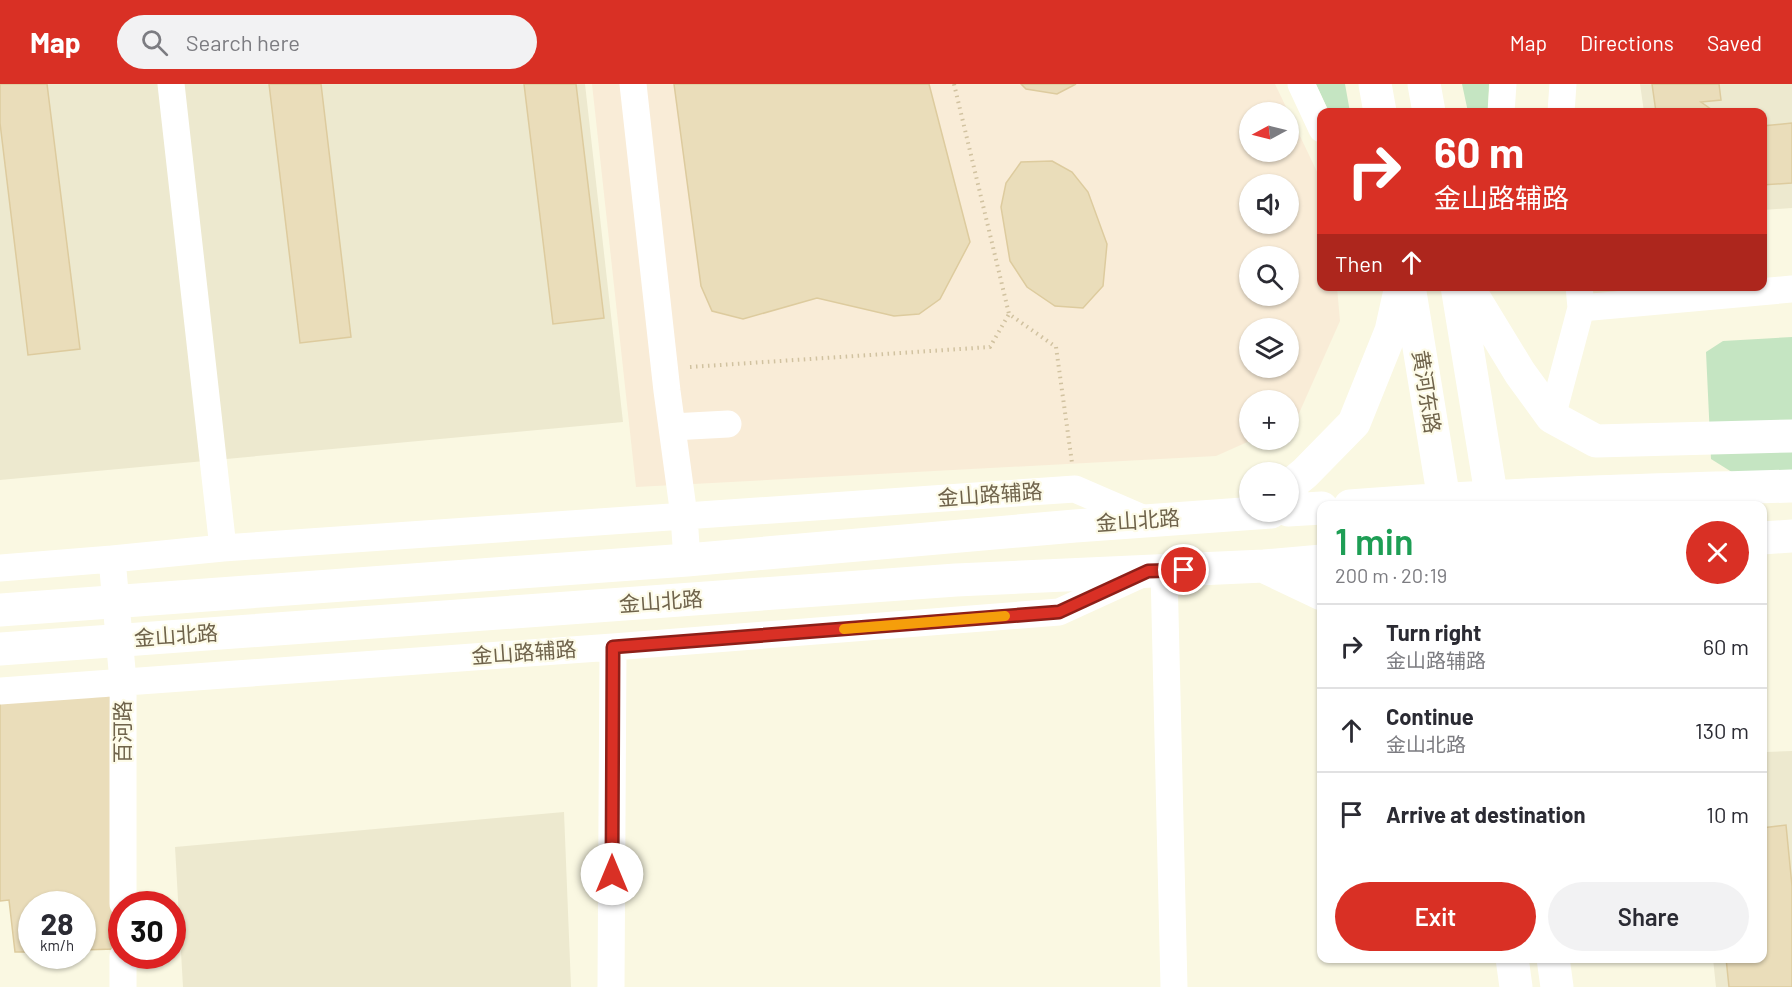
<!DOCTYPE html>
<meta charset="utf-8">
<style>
:root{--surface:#fff;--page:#f2f2f3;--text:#2b2b33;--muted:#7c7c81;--line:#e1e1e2;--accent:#d93025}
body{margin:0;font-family:Barlow,"Noto Sans SC",sans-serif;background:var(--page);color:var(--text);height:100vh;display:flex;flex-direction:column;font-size:22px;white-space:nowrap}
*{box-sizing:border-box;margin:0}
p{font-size:20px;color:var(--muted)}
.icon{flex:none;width:33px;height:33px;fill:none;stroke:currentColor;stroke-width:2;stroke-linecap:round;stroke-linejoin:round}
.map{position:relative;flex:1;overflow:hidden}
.sheet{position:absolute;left:1317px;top:417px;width:450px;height:462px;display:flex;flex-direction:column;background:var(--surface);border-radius:12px;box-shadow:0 2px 4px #0004}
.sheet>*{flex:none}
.banner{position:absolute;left:1317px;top:24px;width:450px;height:183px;border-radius:12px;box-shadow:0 2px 4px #0004;background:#d93025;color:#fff;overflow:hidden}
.needle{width:39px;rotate:263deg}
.fabs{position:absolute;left:1239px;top:18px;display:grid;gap:12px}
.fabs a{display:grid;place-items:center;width:60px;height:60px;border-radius:50%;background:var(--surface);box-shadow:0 2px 4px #0004;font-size:30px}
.speed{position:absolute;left:18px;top:807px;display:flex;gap:12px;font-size:30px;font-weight:700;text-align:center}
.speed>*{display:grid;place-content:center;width:78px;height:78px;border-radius:50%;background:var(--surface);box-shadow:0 2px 4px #0004;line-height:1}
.speed small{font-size:15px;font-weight:400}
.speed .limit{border:9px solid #d22;background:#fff;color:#111}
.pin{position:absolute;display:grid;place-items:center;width:51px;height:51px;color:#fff;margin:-26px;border:3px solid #fff;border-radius:50%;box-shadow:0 2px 6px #0007}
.me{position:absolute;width:66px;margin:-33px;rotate:0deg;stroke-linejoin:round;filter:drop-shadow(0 0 4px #0008)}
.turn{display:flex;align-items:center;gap:21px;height:126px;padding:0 18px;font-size:27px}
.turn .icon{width:78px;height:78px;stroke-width:2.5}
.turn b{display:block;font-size:42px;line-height:51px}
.then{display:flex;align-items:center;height:57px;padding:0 18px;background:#0003;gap:12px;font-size:22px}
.round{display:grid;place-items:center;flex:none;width:63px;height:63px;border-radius:32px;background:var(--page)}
.summary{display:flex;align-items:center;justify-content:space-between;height:102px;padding:0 18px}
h1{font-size:36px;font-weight:600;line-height:45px;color:#1e9e55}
.action{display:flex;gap:12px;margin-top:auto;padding:12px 18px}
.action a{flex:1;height:69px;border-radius:36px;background:var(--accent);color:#fff;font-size:24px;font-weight:600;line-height:69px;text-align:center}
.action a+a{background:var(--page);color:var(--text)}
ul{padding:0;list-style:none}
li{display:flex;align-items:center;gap:18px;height:84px;padding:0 18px;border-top:2px solid var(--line)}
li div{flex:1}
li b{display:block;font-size:22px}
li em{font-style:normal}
header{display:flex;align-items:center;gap:36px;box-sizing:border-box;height:84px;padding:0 30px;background:var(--accent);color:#fff}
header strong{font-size:28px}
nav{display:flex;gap:33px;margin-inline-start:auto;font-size:21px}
.search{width:420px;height:54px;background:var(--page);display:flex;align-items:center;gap:15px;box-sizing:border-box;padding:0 21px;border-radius:33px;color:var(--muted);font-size:22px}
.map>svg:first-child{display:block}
</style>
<header>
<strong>Map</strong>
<div class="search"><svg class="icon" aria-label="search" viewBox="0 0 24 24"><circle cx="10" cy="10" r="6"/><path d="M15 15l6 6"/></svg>Search here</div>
<nav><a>Map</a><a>Directions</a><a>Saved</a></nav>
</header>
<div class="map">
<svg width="1792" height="903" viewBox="0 0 1792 903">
<rect width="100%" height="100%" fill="#faf8e2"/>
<!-- residential -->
<path fill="#ede9cf" d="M0,0H585L623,338L0,396Z
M1640,0H1792V124L1763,126L1762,28H1644Z
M1792,667V903H1716L1713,875L1762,874L1763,670L1766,668Z
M564,728L571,903H183L175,763Z"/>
<!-- commercial -->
<path fill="#f9ecd7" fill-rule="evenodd" d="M592,0H1275L1321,96L1322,202L1337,203L1340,237L1296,336L1289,339L1288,316H1250V356H1252L1216,372L636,403ZM1250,28H1288V68H1250ZM1250,100H1288V140H1250ZM1250,172H1288V212H1250ZM1250,244H1288V284H1250Z"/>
<!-- green -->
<path fill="#c5e5c2" d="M1316,0H1345L1350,28H1329Z
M1462,0H1489L1488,28H1468Z
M1792,253V389L1735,390L1711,375L1706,268L1723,257Z"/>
<!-- building -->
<path fill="#eaddba" stroke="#ddcb9e" stroke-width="1.5" d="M0,0H47L80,265L28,271L0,39Z
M269,0H321L351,253L300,259Z
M524,0H576L604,234L553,240Z
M674,0H929L970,158L940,215L919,230L894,232L817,214L743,235L712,227L701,202Z
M1021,0H1076L1057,10L1026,5Z
M1652,0H1719L1721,16L1701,18L1715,28H1656Z
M1792,39V99L1762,101V42Z
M1052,77L1072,88L1088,108L1107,160L1103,202L1083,224L1055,222L1027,203L1010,177L1001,123L1006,99L1021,78Z
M110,612L114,865L82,866V820H32V868H15L9,816L0,817V617Z
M1786,741L1792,802V903H1729L1726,874H1762V744Z"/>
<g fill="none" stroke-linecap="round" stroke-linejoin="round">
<!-- path -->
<path stroke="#d1c2a0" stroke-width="4" stroke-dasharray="1.5 4.5" stroke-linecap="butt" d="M954,0L1009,230L1056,263L1072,379
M690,283L990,263L1009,230"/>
<!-- minor -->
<path stroke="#fff" stroke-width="27" d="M171,0L223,464
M633,0L667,307L684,432L687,476
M1301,0L1322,45
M1501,28L1503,0
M1561,28L1563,0
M1581,224L1792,205
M1552,333L1581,224L1579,202
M672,343L728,340
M112,475L123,597V820
M0,484L112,475L223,464L1075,405L1149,437
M1164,487L1174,903
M0,607L613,563L1059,528L1140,491
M123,872V903
M611,903L613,563"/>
<!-- secondary -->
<path stroke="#fff" stroke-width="33" d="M1375,0L1380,28
M1424,0L1429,28
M1409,202L1445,422
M1457,202L1493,422
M1467,202L1520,289L1552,333L1596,357L1792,352
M1288,403L1305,389L1354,339L1391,247L1401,202
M1350,422C1497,410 1645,406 1792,402
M1288,426L1322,424
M1762,454L1792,452
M1265,483L1322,510
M0,526L687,476L1075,442L1271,428
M0,565L956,496L1264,482L1322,477
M1512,874L1516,903
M1553,874L1557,903"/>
</g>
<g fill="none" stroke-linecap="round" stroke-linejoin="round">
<defs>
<path id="route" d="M612,790L613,563L1059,528L1148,487L1184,486"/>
</defs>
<!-- route casing -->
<use href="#route" stroke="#8d1f18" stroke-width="15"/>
<!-- route -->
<use href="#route" stroke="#d93025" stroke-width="10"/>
<!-- slow -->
<path stroke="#f59e0b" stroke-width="10" d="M844,545L1005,532"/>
</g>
<g text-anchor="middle" stroke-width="4.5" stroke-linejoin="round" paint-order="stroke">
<!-- street labels -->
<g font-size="21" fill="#6f634b" stroke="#fdfbe8">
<text transform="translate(1426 308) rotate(81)" y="7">黄河东路</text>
<text transform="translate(990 411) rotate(-4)" y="7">金山路辅路</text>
<text transform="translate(1138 437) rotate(-4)" y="7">金山北路</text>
<text transform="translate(661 518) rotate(-4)" y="7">金山北路</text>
<text transform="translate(176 552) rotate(-4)" y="7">金山北路</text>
<text transform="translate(524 569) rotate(-4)" y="7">金山路辅路</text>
<text transform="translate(123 648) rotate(-90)" y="7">百河路</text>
</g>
</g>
</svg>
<div class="fabs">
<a><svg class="needle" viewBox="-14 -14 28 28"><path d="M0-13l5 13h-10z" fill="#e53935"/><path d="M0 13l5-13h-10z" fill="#7c7c81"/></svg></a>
<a><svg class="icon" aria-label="sound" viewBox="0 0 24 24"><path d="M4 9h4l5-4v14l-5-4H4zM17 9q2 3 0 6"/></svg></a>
<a><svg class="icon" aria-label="search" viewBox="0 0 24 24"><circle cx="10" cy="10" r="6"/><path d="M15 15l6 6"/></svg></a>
<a><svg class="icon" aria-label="layers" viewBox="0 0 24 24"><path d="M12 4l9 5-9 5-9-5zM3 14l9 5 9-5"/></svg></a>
<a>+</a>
<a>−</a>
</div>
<div class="speed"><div>28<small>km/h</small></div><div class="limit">30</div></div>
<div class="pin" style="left:1184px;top:486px;background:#d93025"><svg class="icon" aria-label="arrive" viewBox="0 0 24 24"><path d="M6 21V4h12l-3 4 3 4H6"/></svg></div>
<svg class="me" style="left:612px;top:790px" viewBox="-20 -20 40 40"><circle r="19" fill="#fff"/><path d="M0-13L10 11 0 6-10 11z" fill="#d93025"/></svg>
<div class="banner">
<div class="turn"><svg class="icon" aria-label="right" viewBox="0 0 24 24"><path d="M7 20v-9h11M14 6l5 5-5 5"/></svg><div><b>60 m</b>金山路辅路</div></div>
<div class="then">Then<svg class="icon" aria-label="ahead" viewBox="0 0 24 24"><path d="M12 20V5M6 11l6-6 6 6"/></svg></div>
</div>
<section class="sheet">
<div class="summary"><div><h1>1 min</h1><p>200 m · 20:19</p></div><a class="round" style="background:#d93025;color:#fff"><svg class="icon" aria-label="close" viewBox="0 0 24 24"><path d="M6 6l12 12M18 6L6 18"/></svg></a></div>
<ul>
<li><svg class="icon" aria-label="right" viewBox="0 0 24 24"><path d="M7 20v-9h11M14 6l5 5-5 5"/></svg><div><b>Turn right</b><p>金山路辅路</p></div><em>60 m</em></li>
<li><svg class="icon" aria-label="ahead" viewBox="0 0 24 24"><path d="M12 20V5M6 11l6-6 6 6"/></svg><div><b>Continue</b><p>金山北路</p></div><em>130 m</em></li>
<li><svg class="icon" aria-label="arrive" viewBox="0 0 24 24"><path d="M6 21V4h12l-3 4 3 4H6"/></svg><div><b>Arrive at destination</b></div><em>10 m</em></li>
</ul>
<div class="action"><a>Exit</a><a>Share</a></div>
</section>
</div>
